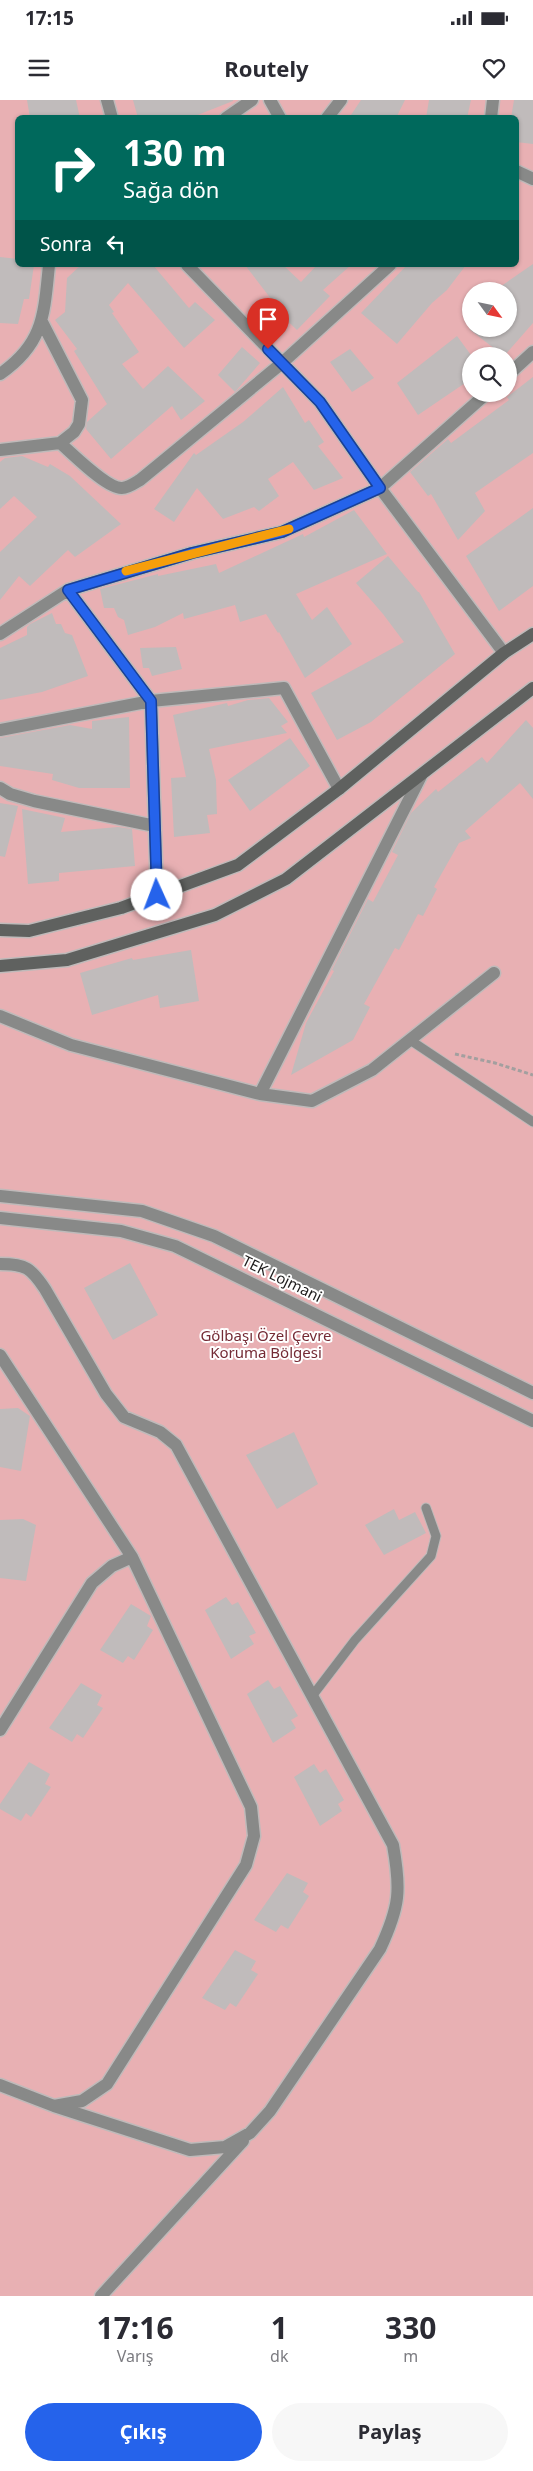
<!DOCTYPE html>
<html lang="tr">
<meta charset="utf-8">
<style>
:root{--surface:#fff;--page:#f7f7f7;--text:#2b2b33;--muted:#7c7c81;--accent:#2563eb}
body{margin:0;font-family:"Noto Sans",sans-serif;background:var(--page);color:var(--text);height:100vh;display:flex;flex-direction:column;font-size:19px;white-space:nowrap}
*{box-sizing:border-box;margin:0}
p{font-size:16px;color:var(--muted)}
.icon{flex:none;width:28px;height:28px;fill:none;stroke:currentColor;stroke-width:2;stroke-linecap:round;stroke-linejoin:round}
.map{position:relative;height:2196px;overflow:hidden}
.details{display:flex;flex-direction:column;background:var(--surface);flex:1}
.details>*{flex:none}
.banner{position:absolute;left:15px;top:15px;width:504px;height:152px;border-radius:8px;box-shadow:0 1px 4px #0004;background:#00695c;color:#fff;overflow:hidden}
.needle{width:32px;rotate:123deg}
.tools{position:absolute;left:462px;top:182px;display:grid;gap:10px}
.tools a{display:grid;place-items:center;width:55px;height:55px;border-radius:50%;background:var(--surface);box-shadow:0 1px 4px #0004;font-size:25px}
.pin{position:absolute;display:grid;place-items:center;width:42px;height:42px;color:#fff;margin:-51px -21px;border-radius:50% 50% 50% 0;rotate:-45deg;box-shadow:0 0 5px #0007}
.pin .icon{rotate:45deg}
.me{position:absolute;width:55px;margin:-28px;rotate:358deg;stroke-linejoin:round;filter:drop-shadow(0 0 4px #0008)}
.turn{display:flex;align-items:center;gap:18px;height:105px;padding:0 25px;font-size:22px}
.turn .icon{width:65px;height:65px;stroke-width:2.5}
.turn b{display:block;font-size:35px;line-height:42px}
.then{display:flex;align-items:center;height:48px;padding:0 25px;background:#0003;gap:10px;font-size:19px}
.eta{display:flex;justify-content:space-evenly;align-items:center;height:85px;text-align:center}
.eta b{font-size:30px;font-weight:700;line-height:35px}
.primary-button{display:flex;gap:10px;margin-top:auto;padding:10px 25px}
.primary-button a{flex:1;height:58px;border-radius:30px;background:var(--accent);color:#fff;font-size:20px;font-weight:700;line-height:58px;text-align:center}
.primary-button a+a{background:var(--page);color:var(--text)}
.status{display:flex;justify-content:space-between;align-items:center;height:35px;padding:0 25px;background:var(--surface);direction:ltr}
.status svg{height:14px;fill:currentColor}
header{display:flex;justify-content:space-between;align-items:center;height:65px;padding:0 25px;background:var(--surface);font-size:22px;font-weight:700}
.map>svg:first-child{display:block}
</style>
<div class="status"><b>17:15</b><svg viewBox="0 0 49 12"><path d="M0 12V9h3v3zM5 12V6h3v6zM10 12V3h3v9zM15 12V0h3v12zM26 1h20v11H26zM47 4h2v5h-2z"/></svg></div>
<header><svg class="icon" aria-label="menu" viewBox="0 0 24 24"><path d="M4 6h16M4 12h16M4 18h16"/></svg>Routely<svg class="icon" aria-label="heart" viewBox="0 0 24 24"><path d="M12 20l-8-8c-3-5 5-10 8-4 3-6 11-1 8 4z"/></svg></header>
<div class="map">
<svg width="533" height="2196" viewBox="0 0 533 2196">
<rect width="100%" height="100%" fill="#e2dddd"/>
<!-- green -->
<path fill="#e8b0b3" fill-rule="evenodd" d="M0,0H533V2196H0ZM18,18H516V165H18ZM471,191H509V229H471ZM471,256H509V294H471Z"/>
<!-- building -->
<path fill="#c0bbbb" d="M27,0H76L80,18H30Z
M133,0H233V1L190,18H138Z
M361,0H405L396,18H349Z
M429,0H471L467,18H426Z
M514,0H533V44L516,42V18H511Z
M0,157L18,159V165H34L29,199H24L18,224L0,223Z
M533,164V223L504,256L469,229H509V191H494Z
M81,165H153L189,208L195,202L215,220L184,248L128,183L109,205L114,212L112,213L139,252L122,264L143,289L168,266L205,301L181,320L172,306L111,359L86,329L87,322L107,304L74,251L77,249L55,220L65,212L67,178Z
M245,165H283L301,182L317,165H351L323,190L330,196L297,230L276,210L278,208Z
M407,165H466L447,190L432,203L397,244L361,213Z
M457,236L471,255V279L418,315L397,283Z
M242,247L260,263L235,292L218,275Z
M350,249L374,278L352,292L330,262Z
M533,277V353L475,393L485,411L458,440L431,394L428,396L410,372L448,339L451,343L509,300L507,297Z
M283,287L305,323L309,320L324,342L318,346L343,378L314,390L293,362L268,379L279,396L259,411L254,407L223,419L197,388L174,422L154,409L194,353L196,355L243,322Z
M22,356L48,367L50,364L70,376L121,424L75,457L68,450L30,486L19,476L0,500V452L37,417L14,396L0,409V362L5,358Z
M533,408V486L499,511L466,456Z
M354,410L387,454L296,494L312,520L327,507L352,544L305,578L279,532L278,533L266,514L240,522L235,505L184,519L183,513L155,527L128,535L124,520L118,517L114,508H104L100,489L158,474V476L216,464L219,473L303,434L304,437Z
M388,456L418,492H419L455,554L371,622L337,640L311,593L404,542L383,514L356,483Z
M52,513L56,524H61L65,533L72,535L88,576L42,592L0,600V548L27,535V527L30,524Z
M176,547L182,569L152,576L149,568H143L140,548Z
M269,598L288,622L281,626L287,633L209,649L216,680L217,714L207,715L210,733L174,737L171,678L186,677L173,615L227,603L228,606L248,600Z
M129,617L130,688H79L52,680L53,674L0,666V638L70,625L92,629V621Z
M526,620L533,628V699L520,683L465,731L471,738L459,743L434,787L437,789L423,816L418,814L399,850L395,848L364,904L370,907L353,940L291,975L306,923L334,871L332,870L368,799L373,802L398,755L392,752L411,713L436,689L438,692L482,657L487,663Z
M290,638L310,666L250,711L228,680Z
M0,703L18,706L5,757L0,756Z
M22,709L65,718L61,732L118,727L132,729L135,766L59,773V781L28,784Z
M191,850L199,901L160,908L158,895L92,915L80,873L132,858L133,860Z
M130,1163L158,1215L113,1240L84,1188Z
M18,1308L30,1316L21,1371L0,1367V1309Z
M294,1332L318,1384L277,1409L246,1355Z
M394,1409L399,1420L415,1412L426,1433L384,1455L365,1425Z
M23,1419L36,1425L26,1481L0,1478V1420Z
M226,1497L232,1505L238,1502L256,1533L249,1536L254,1544L231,1559L205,1510Z
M131,1504L151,1516L147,1526L153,1530L134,1560L128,1556L123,1563L100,1550Z
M268,1580L274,1589L280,1586L298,1616L291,1620L296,1628L273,1643L247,1594Z
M81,1583L102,1595L97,1605L103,1608L83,1638L77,1634L72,1642L49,1628Z
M29,1662L50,1674L45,1684L51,1687L31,1717L26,1713L21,1721L0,1709V1704Z
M314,1664L320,1673L326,1669L344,1700L338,1704L342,1711L320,1726L294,1677Z
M287,1773L308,1783L303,1792L309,1796L288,1829L281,1825L276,1832L254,1820Z
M235,1850L256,1861L251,1870L258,1874L236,1907L230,1903L225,1910L202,1898Z"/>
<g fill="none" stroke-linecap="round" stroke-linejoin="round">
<defs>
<path id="service" d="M410,940L533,1022
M313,1595L355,1540L431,1456L436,1436L426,1408"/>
<path id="minor" d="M107,0L112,18
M270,0L280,18
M226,18L252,0
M327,18L341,0
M491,18L493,0
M516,71L533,79
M187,165L320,302L380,388L504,553
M0,274C44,244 44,214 49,165
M509,274L533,252
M60,343C73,354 107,389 122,388C128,388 135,383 140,380L282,263L390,165
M0,350L60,343L74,332L79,324L82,300L42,222
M68,490L151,601L157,795
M0,534L68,490L192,453L282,432L380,388L486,294
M0,630L151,601L284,588L339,689
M0,688L10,694L34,701L155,726
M0,916L71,945L260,994L421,676
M260,994L312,1001L372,970L494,873
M0,1164C26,1164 31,1168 45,1189L106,1294L124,1317L160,1332L176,1345L393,1745C401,1790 400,1806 380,1849L270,2011L250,2033L225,2047L190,2050L54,2006
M0,1255L132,1457L251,1707L254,1736L246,1765L107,1984L82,2001L54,2006L0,1985
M0,1630L92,1483L112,1466L132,1457
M101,2196L243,2041"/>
<path id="tertiary" d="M0,1096L142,1111L214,1136L533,1293
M0,1118L121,1131L175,1146L533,1321"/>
<path id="secondary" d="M0,830L29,831L121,808L238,765L339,689L504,553L533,534
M0,866L67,860L215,815L286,779L533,588"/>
</defs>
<!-- service casing -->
<use href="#service" stroke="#bfbaba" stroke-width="11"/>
<!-- minor casing -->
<use href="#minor" stroke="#bfbaba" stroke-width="15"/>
<!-- tertiary casing -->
<use href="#tertiary" stroke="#bfbaba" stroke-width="15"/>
<!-- secondary casing -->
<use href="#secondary" stroke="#bfbaba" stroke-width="15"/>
<!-- path -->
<path stroke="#a39f9f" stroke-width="3" stroke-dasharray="4 2.5" stroke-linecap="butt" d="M455,954L495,963L533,975"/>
<!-- service -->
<use href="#service" stroke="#888988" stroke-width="9"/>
<!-- minor -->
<use href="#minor" stroke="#888988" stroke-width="12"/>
<!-- tertiary -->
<use href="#tertiary" stroke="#888988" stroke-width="12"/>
<!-- secondary -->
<use href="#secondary" stroke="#5f615f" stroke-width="12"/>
</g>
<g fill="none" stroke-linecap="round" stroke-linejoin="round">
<defs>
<path id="route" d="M157,795L151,601L68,490L192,453L282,432L380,388L320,302L268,249"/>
</defs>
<!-- route casing -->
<use href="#route" stroke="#184099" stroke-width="12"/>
<!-- route -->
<use href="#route" stroke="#2563eb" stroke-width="9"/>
<!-- slow -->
<path stroke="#f59e0b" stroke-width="9" d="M126,471L289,429"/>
</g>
<g text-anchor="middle" stroke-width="4" stroke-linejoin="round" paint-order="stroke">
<!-- street labels -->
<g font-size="15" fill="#1e1c1c" stroke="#fff">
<text transform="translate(282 1179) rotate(26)" y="5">TEK Lojmani</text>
</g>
<!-- park labels -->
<g font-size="15" fill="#742b35" stroke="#fff">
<text x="266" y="1241">Gölbaşı Özel Çevre<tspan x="266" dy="17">Koruma Bölgesi</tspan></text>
</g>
</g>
</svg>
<div class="tools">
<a><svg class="needle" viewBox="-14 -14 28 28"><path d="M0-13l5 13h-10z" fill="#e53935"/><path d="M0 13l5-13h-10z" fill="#7c7c81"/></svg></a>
<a><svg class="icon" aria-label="search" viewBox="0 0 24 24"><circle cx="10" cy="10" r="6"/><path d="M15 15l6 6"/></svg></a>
</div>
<div class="pin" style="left:268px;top:249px;background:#d93025"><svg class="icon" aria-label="arrive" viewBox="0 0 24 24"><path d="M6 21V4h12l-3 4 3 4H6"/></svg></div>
<svg class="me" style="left:157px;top:795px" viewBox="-20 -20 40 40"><circle r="19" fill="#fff"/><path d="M0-13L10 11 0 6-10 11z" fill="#2563eb"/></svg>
<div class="banner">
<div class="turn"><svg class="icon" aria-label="right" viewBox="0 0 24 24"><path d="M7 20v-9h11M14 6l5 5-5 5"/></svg><div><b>130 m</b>Sağa dön</div></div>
<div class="then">Sonra<svg class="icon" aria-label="left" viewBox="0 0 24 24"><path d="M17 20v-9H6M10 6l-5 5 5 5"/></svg></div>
</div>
</div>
<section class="details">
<div class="eta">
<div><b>17:16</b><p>Varış</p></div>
<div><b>1</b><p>dk</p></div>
<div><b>330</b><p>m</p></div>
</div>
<div class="primary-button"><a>Çıkış</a><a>Paylaş</a></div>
</section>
